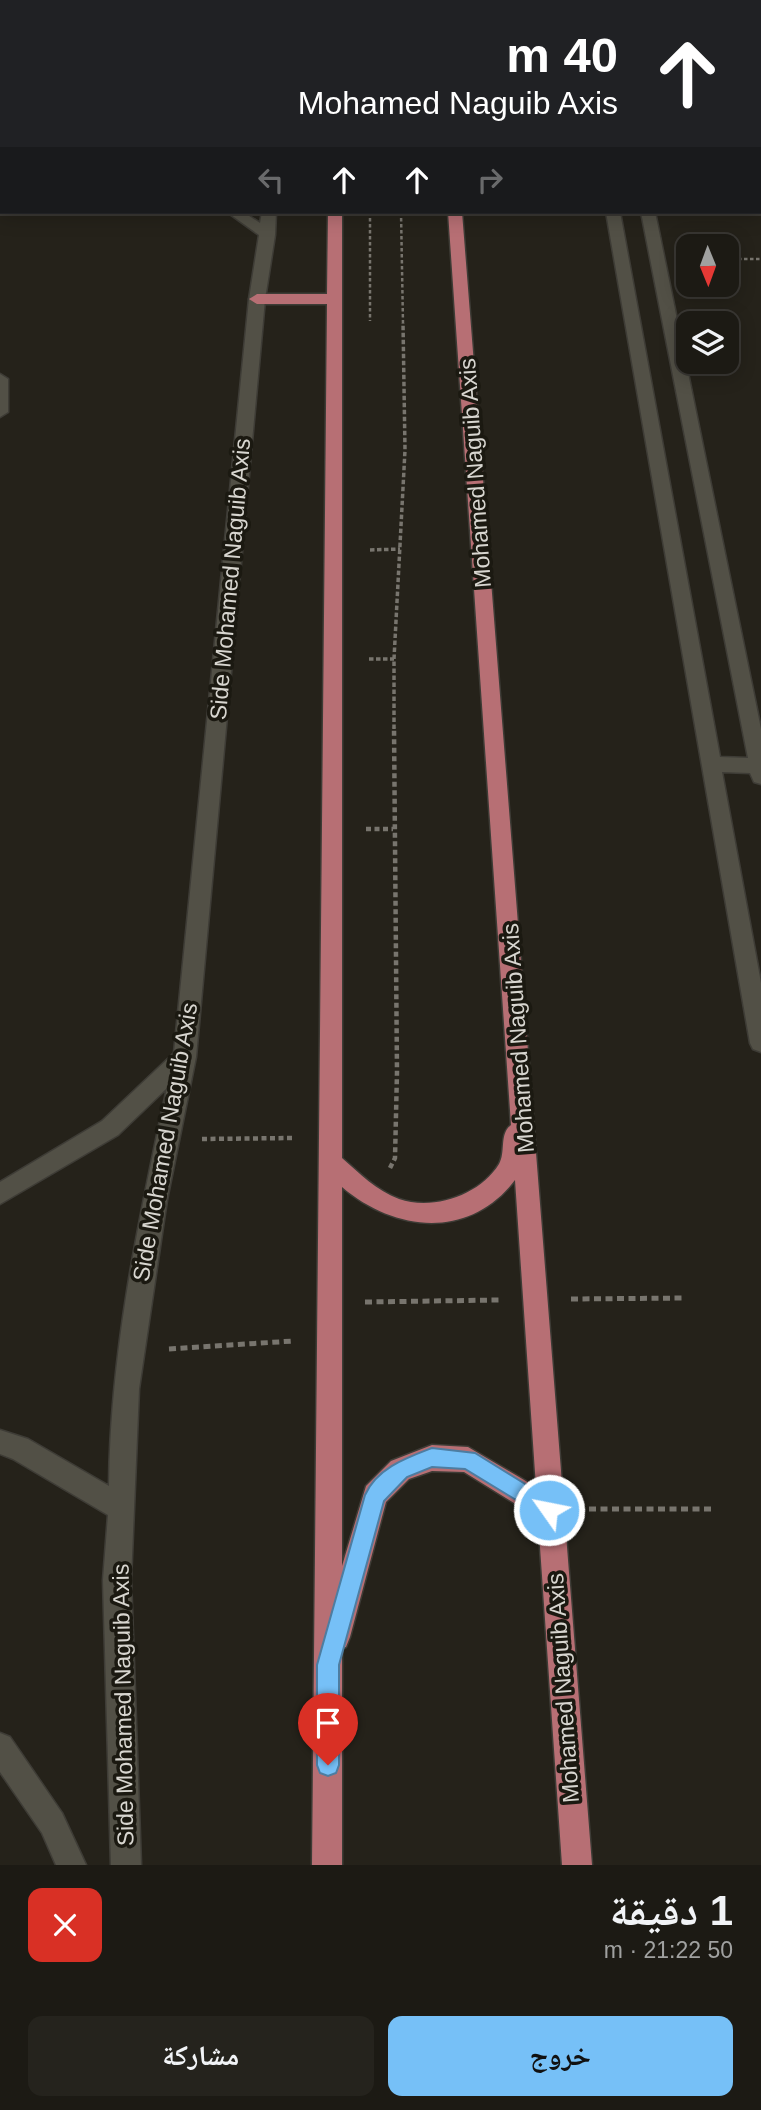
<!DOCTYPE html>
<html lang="ar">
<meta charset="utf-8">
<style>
:root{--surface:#1c1a14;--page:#25231d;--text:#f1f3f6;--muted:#a0a1a0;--line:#3a3834;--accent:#76c0f7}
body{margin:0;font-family:Arial,"Noto Naskh Arabic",sans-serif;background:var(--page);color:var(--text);direction:rtl;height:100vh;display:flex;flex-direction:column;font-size:26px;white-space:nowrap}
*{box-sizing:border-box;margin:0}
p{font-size:23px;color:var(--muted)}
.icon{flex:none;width:38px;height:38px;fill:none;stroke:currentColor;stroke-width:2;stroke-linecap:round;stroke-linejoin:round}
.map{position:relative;height:1865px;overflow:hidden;direction:ltr}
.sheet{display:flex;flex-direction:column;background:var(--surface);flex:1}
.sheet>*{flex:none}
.top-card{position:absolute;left:0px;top:0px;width:761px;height:214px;box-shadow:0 4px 18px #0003,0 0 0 2px var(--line);direction:rtl;background:#202124;color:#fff;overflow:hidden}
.needle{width:46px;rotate:179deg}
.buttons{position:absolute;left:676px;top:234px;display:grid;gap:14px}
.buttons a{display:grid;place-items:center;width:63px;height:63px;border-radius:14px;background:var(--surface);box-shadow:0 4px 18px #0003,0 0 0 2px var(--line);font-size:35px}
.pin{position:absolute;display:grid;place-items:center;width:60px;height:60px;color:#fff;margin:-72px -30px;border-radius:50% 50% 50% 0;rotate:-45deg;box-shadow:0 0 7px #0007}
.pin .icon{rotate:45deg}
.me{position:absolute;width:77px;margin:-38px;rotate:303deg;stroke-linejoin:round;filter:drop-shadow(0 0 5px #0008)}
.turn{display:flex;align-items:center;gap:24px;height:147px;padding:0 28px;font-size:32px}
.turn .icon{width:91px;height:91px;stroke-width:2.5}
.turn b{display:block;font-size:49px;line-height:60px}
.lanes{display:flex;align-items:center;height:66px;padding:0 28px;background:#0003;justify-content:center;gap:35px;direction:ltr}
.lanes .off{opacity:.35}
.round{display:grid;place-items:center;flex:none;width:74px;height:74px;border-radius:14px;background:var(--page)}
.head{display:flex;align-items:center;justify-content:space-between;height:119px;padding:0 28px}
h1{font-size:42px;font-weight:700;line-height:52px}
.action{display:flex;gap:14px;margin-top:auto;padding:14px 28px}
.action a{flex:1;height:80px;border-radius:14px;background:var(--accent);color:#111;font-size:28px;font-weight:700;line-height:80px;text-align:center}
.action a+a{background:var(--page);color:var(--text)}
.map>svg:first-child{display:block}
</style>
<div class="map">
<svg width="761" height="1865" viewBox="0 0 761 1865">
<rect width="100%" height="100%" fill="#25221a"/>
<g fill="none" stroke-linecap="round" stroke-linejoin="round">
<defs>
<path id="minor" d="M94,0H106L93,2Z
M278,0H290V2H278Z
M571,0H583V2H571Z
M602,0H614V2H602Z
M0,56H2V64H0Z
M0,152H2V160H0Z
M0,185H2V193H0Z
M760,185H761V194H760Z
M227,212H243L260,223L262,212H276L275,235L265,299L196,1057L167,1200L139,1389L131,1580L141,1865H111L103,1580L108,1515L13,1459L0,1454V1430L28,1439L109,1486C110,1352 139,1218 167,1088L118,1135L0,1204V1182L102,1121L174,1053L249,299L259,235Z
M606,212H620L720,757L748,758L641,212H655L761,729V784L754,782L750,773L722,772L761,983V1052L753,1049L750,1043Z
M0,374L8,379V412L0,417Z
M0,1733L10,1737L62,1813L86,1865H56L42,1833L0,1772Z"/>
<path id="major" d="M335,0H347V2H335Z
M442,0H454V2H442Z
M328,212H342V1158C359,1173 377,1191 399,1199C433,1211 480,1195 499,1164C506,1152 499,1134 511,1125L448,212H462L592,1865H562L538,1518L464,1472L432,1471L409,1479L386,1502L350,1637L346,1647L342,1648V1865H312L327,304H257L249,299L257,294H327ZM515,1180L536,1487L468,1447L432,1445L391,1461L366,1486L342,1566V1187C395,1232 469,1240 515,1180Z"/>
</defs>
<!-- minor casing -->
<use href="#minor" stroke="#3e3c36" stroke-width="3"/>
<!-- major casing -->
<use href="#major" stroke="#3e3c36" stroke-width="3"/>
<!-- path-far3 -->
<path stroke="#78756e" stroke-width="2.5" stroke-dasharray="3.5 2.5" stroke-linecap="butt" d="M370,212V321
M401,212L403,324
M726,259H761"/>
<!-- path-far2 -->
<path stroke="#78756e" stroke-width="3.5" stroke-dasharray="4.5 2.5" stroke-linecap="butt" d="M370,550L400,549
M369,659H394
M394,729V659L405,450L403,323"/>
<!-- path-far1 -->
<path stroke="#78756e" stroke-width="4.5" stroke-dasharray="5 3.5" stroke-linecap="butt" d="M366,829H393
M202,1139L294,1138
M390,1168L395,1158L397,1072L394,727"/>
<!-- path -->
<path stroke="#78756e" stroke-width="5" stroke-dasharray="7 4.5" stroke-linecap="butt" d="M571,1299L686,1298
M365,1302L499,1300
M169,1349L293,1341
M589,1509H713"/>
<!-- minor -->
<use href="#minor" fill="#525046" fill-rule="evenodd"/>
<!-- major -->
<use href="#major" fill="#b76f74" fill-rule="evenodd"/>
</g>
<!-- route -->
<path fill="#76c0f7" stroke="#4d7da1" stroke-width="2" d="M432,1448L475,1453L556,1503L559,1510L556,1517L549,1520L465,1469L432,1467L407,1477L384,1501L339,1665V1765L336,1773L328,1776L320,1773L317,1765V1665L365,1495C377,1468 406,1458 432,1448Z"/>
<g text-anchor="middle" stroke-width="7" stroke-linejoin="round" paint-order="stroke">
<!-- street labels -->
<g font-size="23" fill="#d8d6d0" stroke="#1b1911">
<text transform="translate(475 473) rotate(-94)" y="8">Mohamed Naguib Axis</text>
<text transform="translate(230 579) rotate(-85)" y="8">Side Mohamed Naguib Axis</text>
<text transform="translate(518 1038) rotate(-94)" y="8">Mohamed Naguib Axis</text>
<text transform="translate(165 1142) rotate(-80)" y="8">Side Mohamed Naguib Axis</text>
<text transform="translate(563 1688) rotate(-94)" y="8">Mohamed Naguib Axis</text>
<text transform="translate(123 1705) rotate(-91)" y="8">Side Mohamed Naguib Axis</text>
</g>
</g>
</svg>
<div class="buttons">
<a><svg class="needle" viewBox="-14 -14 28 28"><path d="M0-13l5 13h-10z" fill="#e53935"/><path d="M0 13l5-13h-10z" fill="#a0a1a0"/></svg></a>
<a><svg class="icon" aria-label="layers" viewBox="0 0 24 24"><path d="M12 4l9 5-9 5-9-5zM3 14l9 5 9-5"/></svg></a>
</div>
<div class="pin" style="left:328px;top:1765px;background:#d93025"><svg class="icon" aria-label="arrive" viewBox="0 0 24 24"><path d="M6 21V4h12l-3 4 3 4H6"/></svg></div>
<svg class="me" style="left:549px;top:1510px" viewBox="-20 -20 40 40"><circle r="17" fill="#76c0f7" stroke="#fff" stroke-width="3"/><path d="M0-11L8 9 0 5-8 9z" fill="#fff"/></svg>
<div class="top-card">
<div class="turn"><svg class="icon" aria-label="ahead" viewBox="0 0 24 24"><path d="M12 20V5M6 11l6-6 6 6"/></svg><div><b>40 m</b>Mohamed Naguib Axis</div></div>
<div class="lanes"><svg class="icon off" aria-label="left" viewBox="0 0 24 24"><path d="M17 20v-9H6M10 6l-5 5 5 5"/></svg><svg class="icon" aria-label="ahead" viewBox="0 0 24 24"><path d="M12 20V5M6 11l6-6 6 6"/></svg><svg class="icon" aria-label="ahead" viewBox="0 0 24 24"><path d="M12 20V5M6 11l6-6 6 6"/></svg><svg class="icon off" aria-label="right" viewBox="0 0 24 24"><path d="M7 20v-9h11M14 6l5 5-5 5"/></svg></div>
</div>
</div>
<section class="sheet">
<div class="head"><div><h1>1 دقيقة</h1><p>50 m · 21:22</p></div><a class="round" style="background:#d93025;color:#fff"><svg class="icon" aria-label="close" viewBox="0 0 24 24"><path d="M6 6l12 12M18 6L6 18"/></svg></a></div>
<div class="action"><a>خروج</a><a>مشاركة</a></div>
</section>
